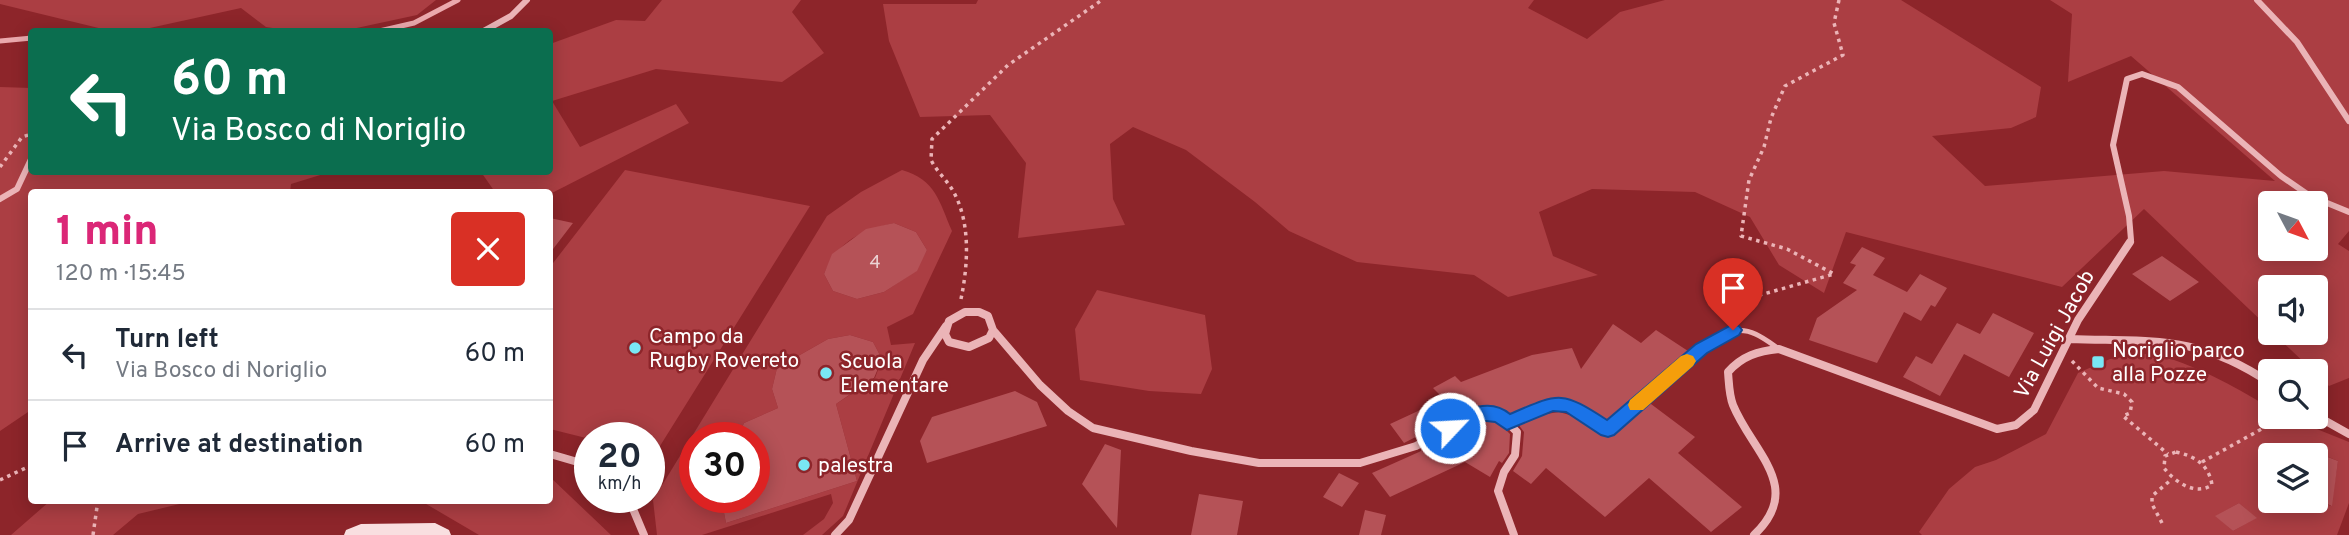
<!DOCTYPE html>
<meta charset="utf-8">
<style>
:root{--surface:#fff;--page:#f6f6f7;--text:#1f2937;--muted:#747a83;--line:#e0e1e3;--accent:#db2777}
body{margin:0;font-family:Overpass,sans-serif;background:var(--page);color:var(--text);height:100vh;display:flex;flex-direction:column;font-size:26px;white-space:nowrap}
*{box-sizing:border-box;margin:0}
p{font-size:23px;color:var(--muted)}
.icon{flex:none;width:38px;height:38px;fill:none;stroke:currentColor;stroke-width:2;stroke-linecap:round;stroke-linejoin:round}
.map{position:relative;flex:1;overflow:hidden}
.sheet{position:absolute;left:28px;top:189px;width:525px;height:315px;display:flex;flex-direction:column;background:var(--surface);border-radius:7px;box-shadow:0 4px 18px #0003}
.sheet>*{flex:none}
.guide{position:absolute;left:28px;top:28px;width:525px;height:147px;border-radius:7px;box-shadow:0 4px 18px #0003;background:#0b6e4f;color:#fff;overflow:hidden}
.needle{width:46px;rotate:131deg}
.controls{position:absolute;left:2258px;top:191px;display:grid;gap:14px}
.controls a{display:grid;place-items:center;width:70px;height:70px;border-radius:7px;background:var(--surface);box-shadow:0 4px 18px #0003;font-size:35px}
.speed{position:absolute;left:574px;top:422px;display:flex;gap:14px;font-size:35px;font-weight:700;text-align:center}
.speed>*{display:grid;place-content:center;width:91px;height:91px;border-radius:50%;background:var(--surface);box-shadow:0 4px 18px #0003;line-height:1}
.speed small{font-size:18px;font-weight:400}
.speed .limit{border:10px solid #d22;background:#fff;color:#111}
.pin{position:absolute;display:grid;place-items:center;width:60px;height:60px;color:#fff;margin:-72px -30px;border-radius:50% 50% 50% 0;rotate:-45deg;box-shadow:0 0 7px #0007}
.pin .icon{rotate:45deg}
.me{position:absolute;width:77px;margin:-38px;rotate:65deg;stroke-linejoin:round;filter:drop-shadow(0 0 5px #0008)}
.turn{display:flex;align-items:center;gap:24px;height:147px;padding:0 28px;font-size:32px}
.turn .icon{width:91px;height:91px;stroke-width:2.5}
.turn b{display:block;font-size:49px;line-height:60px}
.round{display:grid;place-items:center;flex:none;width:74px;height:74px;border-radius:7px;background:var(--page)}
.summary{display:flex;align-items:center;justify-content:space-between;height:119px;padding:0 28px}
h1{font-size:42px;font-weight:800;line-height:52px;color:var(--accent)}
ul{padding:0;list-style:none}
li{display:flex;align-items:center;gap:21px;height:91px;padding:0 28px;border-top:2px solid var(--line)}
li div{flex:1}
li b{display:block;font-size:26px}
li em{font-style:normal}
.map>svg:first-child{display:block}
</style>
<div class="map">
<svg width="2349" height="535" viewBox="0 0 2349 535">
<rect width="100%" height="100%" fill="#8d252a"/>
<!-- green -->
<path fill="#ab3e43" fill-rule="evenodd" d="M0,0H436L417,15L338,32H299L266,27L241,8L136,31L115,32L0,4Z
M662,0H801L792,12L824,53L782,82L656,69L552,101L580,147L676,104L689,123L550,194L495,192L481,172H550V44L616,20L645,21Z
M978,0H1534L1528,8L1587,39L1620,12L1665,0H1901L2041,87L2036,117L2011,128L1932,136L1985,186L2164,171L2275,181L2131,56L2068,82L2072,14L2050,0H2349V231L2338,244L2349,251V378L2329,386L2273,333L2315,332V287H2270V329L2144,209L2062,287L1846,232L1824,293L1779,265L1750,217L1695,192L1592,189L1539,212L1553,256L1598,275L1508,297L1474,275L1357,262L1289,231L1255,202L1186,150L1133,127L1110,144L1113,199L1125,225L1018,238L1026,163L990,115L920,117L889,41L883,4H976ZM2270,203H2315V248H2270Z
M0,87L31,88L32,172H330L291,184L290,192H32L31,410L0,431Z
M625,170L810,206L655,454L649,452V438L590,439L550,429V267Z
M902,170C936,180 939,201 952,231L913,314L887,327L891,345L915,343L843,516L822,535H803L824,519L833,503L831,494L702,535H657L653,500L827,216L861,192ZM894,223L916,232L927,250L916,271L884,292L857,299L833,291L824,274C838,241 860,231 894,223ZM850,335L873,342L882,359L875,378L836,404L857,481L726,523L721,497H695V438L737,437L744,423L778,408L772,389L777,368L828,339Z
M1097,290L1205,315L1212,369L1201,394L1149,391L1080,380L1075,329Z
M2152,353C2195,365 2231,384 2270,408V416L2287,417L2349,442V503L2337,535H1922L1919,532L1949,489L1975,467L1996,460L2046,434L2078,373L2110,359ZM2291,451L2299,455H2315L2316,452L2338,461L2331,506L2315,499L2270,500V455H2289ZM2239,503L2256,518L2233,531L2216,516Z
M550,477L611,535H479L421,501L550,500Z
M50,501L51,500L192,501L138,514L113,535H11Z"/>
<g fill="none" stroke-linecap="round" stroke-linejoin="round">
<!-- stream -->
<path stroke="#eba9ad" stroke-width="5" d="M375,32L414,23L458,0
M0,41L32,38"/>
</g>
<!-- building -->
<path fill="#b55257" d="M550,218L573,223L550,253Z
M894,223L916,232L927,250L917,271L884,292L857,299L833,291L824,274L832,254L866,229Z
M1862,247L1885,258L1873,275L1907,292L1920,274L1947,288L1935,307L1931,305L1921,321L1904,312L1877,363L1809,340L1817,318L1857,290L1843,283L1856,265L1850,263Z
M2162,256L2199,282L2170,301L2132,274Z
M1993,313L2034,333L2009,377L1964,354L1940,396L1903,377L1916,356L1932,364L1957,323L1980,334Z
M1613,324L1641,343L1656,330L1688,351L1607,423L1582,408L1559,401L1537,405L1510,416L1501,408L1474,407L1404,443L1390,424L1444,399L1433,388L1455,376L1461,382L1532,355L1572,348L1581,369Z
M850,335L873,342L882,359L874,378L836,404L857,481L726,523L721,497H754V438H737L744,423L778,408L772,389L777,368L828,339Z
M1015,391L1037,402L1047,426L927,463L920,441L932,417Z
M1647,401L1695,437L1678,453L1742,507L1711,532L1649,478L1605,517L1546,468L1531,484L1513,471L1522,456L1524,432L1518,424L1540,415L1559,412L1577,417L1609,435Z
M1477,420L1497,421L1510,434L1509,453L1502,463L1499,461L1490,477L1465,462L1390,497L1372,473L1419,452Z
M1105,444L1121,450L1117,528L1082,484Z
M2315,452L2338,461L2332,506L2315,499Z
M1339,473L1359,483L1342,507L1323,497Z
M1199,494L1243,501L1237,535H1191Z
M2239,503L2257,518L2233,531L2215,516Z
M1365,510L1386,515L1381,535H1359Z"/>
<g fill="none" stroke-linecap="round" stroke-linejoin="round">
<!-- path -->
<path stroke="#ebb4b7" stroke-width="3.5" stroke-dasharray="3.5 4.5" stroke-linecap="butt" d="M0,167L22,137L32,134
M961,299C968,265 971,222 953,191C947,180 937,172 931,160L932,139L1008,65L1102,0
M1735,320L1739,301L1834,274L1787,249L1741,236L1749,180L1764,147L1771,118L1785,86L1843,55L1834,23L1839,0
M2072,361L2098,388L2124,394L2132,402L2130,413L2123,416L2168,454
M2176,452C2195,456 2209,465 2212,485C2195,496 2175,482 2164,468L2165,456Z
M2202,462L2285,416
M0,480L32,465
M2162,523L2152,504V496L2172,479
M93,535L98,500"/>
<!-- service -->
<path stroke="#ebb4b7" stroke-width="5" d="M1508,423C1558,401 1561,399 1608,430C1636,405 1700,337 1735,331C1752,328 1766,340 1779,349"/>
<!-- minor-far1 -->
<path stroke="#ebb4b7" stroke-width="6" d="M2257,0L2297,42L2349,121
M482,32L511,16L527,0
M0,199L17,189L32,157
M2129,244L2131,240L2129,216L2113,145L2127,79L2142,74L2178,87L2281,176L2310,196L2349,212"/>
<!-- minor -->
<path stroke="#ebb4b7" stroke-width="8" d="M965,312H979L988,316L993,330L989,338L969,347L949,342L945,334L949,321Z
M993,330L1040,385L1068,411L1093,428L1191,451L1259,463H1360L1416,446L1476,413L1500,415L1517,432L1515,455L1504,472L1498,491L1514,535
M2070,339C2152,342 2198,334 2270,383
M2315,415L2349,434
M550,454L581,463L590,470
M628,497L644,535
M835,535L849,520L923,360L946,326
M1754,535C1805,487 1752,452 1733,405C1729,395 1729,383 1728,372C1742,356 1758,351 1779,349L1997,429L2016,425L2034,410L2078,320L2130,242"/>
<!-- secondary -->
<path fill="#f9dfe0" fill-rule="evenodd" d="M435,523L449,530L451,535H344L346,530L361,524Z"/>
</g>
<!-- route -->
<path fill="#1a73e8" stroke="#114b97" stroke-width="2" d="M1733,324L1739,326L1742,330L1739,335L1707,353L1614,435L1608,437L1601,435L1566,412L1553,411L1507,430L1495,422L1478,420L1450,435L1443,433L1441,428L1443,422C1463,411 1489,396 1510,414C1559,393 1561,390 1607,420L1696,344Z"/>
<!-- slow -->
<path fill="#f59e0b" d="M1687,354L1693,356L1696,361L1693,366L1643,410H1630L1628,405L1630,400L1681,356Z"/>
<!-- markers -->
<g fill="#79e7f4" stroke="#8d252a" stroke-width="2.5">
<circle cx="635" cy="348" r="7"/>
<rect x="2091" y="355" width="14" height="14" rx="3.5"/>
<circle cx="826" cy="373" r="7"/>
<circle cx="804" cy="465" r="7"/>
</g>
<g text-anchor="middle" stroke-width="5" stroke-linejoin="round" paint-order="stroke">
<!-- number labels -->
<g font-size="18" fill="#ecd4d5">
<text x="875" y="268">4</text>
</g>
<!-- street labels -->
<g font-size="21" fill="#fff" stroke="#8d252a">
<text transform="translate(2054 334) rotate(-61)" y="7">Via Luigi Jacob</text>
</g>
<!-- poi labels -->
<g font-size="21" fill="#fff" stroke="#8d252a" text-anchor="start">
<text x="649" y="343">Campo da<tspan x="649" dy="24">Rugby Rovereto</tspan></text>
<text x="2112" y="357">Noriglio parco<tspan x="2112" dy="24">alla Pozze</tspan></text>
<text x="840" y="368">Scuola<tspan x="840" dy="24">Elementare</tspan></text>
<text x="818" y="472">palestra</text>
</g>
</g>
</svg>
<div class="controls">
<a><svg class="needle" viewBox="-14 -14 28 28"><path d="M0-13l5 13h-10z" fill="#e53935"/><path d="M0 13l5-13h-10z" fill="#747a83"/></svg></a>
<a><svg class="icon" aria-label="sound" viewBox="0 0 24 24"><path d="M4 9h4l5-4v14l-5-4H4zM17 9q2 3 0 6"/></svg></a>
<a><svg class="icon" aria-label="search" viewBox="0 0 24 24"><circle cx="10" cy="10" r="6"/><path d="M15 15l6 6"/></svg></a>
<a><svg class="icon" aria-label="layers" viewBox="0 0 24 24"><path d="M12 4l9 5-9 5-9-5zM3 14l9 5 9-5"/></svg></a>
</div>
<div class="speed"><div>20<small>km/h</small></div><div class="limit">30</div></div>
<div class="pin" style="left:1733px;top:330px;background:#d93025"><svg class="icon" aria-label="arrive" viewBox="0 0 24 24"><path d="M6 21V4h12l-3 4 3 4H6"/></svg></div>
<svg class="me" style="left:1450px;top:428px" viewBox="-20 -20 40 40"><circle r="17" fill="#1a73e8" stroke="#fff" stroke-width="3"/><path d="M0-11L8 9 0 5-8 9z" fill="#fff"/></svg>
<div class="guide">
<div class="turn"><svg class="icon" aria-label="left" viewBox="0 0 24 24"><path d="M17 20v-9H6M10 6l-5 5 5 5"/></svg><div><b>60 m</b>Via Bosco di Noriglio</div></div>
</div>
<section class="sheet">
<div class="summary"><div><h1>1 min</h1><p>120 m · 15:45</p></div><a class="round" style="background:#d93025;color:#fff"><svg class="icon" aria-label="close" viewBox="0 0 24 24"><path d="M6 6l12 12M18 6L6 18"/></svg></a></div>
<ul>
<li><svg class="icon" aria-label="left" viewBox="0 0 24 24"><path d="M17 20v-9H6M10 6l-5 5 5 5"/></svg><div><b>Turn left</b><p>Via Bosco di Noriglio</p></div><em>60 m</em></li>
<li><svg class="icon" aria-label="arrive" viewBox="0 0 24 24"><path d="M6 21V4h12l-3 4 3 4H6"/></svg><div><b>Arrive at destination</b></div><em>60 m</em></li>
</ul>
</section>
</div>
